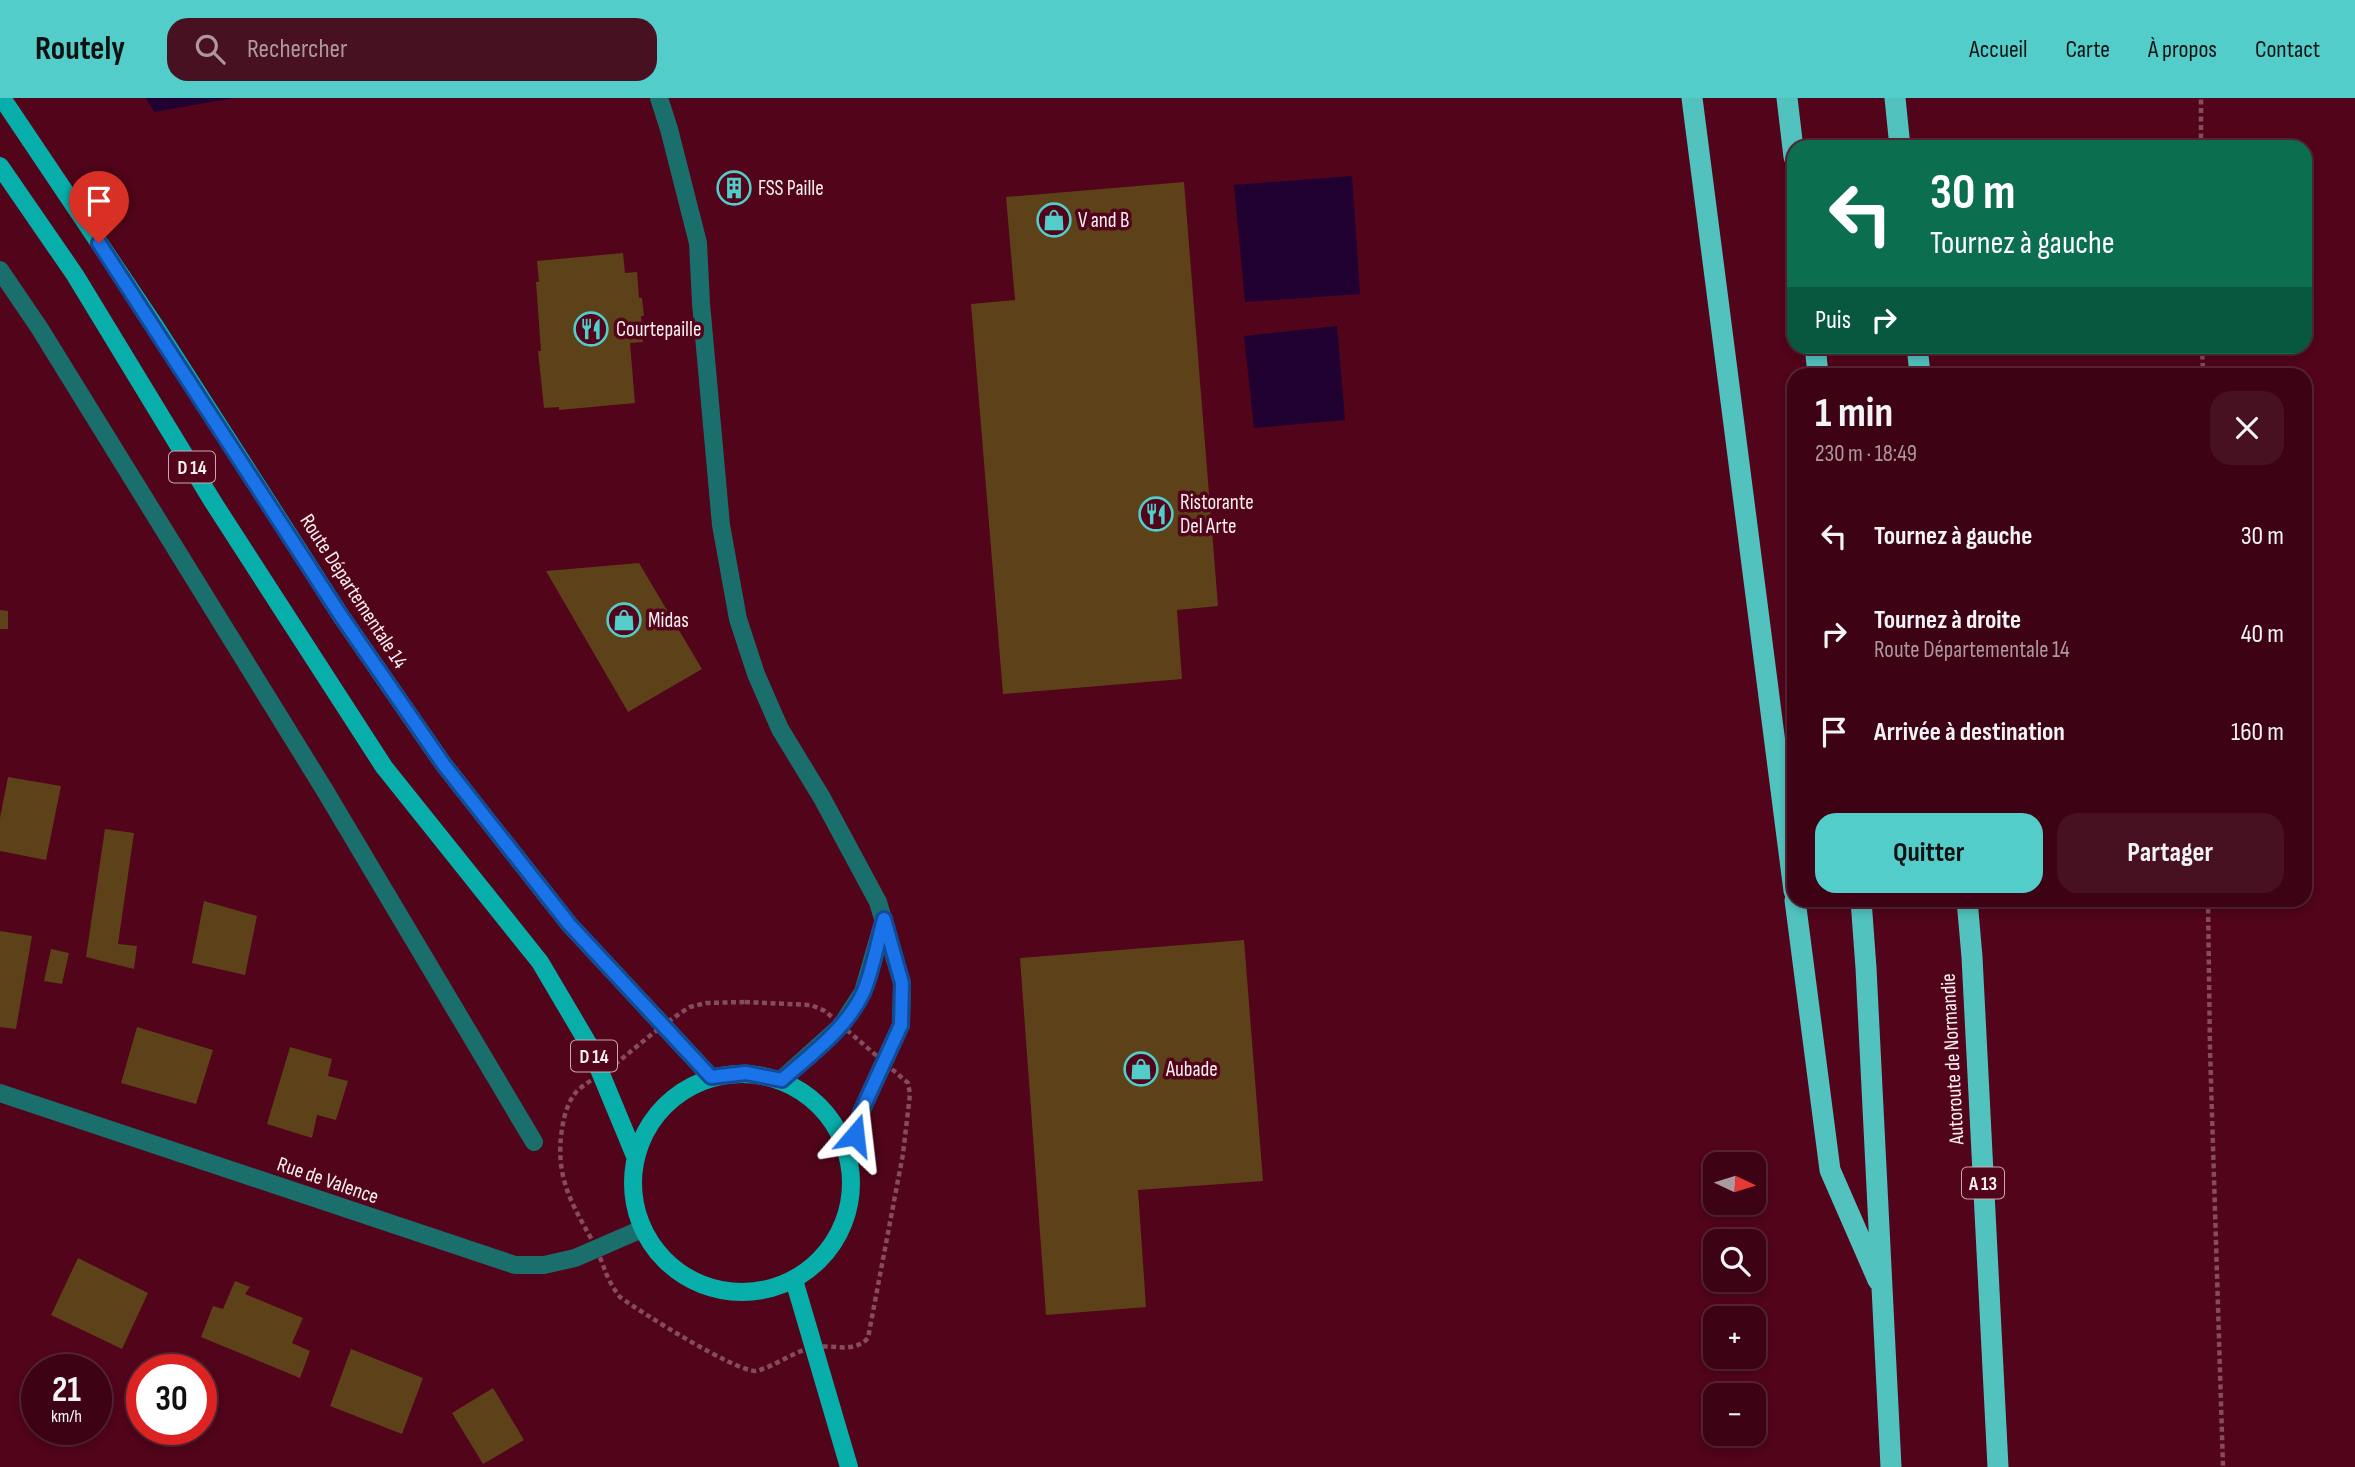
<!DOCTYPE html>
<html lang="fr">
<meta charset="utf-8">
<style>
:root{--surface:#3d0314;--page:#481122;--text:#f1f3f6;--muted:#ad98a0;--line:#562534;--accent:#53cdca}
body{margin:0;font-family:"Sofia Sans Condensed",sans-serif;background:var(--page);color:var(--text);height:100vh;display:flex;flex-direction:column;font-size:26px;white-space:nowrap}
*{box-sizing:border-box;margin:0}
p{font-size:23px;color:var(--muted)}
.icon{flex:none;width:38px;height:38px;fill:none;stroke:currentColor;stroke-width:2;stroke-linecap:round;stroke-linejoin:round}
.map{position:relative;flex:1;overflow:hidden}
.panel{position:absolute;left:1787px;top:270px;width:525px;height:539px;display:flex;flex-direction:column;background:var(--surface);border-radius:21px;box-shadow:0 4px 10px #0003,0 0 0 2px var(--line)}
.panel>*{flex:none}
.top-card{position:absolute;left:1787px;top:42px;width:525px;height:214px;border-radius:21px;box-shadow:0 4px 10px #0003,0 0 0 2px var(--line);background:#0b6e4f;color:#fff;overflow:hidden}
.needle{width:46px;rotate:94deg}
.controls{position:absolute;left:1703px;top:1054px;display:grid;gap:14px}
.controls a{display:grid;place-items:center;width:63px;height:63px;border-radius:14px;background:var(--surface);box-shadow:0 4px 10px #0003,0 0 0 2px var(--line);font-size:35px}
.speed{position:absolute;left:21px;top:1256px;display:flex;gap:14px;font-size:35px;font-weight:700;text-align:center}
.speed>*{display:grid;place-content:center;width:91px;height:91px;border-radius:50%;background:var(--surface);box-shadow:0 4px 10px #0003,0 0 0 2px var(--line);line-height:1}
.speed small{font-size:18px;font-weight:400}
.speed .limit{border:10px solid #d22;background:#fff;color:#111}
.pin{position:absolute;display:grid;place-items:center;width:60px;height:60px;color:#fff;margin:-72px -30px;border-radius:50% 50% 50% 0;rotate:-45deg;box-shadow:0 0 7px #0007}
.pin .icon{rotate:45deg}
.me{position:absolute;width:77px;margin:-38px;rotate:17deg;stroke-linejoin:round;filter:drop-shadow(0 0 5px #0008)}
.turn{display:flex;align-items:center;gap:24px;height:147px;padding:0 28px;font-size:32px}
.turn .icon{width:91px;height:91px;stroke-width:2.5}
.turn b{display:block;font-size:49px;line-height:60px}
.then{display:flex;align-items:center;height:66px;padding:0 28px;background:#0003;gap:14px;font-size:26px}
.round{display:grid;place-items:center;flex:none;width:74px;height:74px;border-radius:21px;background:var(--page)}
.head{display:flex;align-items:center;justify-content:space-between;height:119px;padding:0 28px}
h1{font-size:42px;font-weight:700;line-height:52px}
.action{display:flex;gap:14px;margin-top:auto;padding:14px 28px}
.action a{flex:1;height:80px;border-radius:21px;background:var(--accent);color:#111;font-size:28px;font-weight:700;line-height:80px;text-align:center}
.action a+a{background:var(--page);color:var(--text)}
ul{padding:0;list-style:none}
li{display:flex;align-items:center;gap:21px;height:98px;padding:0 28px}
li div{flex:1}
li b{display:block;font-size:26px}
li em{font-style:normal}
header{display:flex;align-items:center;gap:42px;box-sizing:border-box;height:98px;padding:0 35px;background:var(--accent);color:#111}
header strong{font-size:33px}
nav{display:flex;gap:38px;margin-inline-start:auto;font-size:24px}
.search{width:490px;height:63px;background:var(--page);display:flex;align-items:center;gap:18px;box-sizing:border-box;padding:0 24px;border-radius:21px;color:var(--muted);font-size:26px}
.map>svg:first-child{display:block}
</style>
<header>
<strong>Routely</strong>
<div class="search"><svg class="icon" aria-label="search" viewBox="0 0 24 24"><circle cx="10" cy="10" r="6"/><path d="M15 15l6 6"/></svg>Rechercher</div>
<nav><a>Accueil</a><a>Carte</a><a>À propos</a><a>Contact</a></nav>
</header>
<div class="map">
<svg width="2355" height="1369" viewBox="0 0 2355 1369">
<rect width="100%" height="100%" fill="#51041a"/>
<!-- water -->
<path fill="#200030" d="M146,0H234L154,14Z
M1352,78L1360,196L1245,204L1234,87Z
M1337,228L1345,322L1254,330L1244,238Z"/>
<!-- building -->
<path fill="#5d4119" d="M738,80L740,100L729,101L727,81Z
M1184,84L1218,508L1177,512L1182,581L1003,596L971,206L1015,202L1006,99Z
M623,155L625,175L637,174L639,200H642L644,218H641L643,244L630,245L635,305L559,312V309L544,310L538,253H541L536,184H539L537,163Z
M639,465L702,571L628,614L546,473Z
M0,512L8,513V531H0Z
M8,679L61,688L46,762L0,753V720Z
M105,731L134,735L118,846L137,848L134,871L86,859Z
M204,803L257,818L245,877L192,865Z
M0,833L32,838L16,931L0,929Z
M1244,842L1263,1083L1138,1092L1146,1209L1046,1217L1020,860Z
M51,851L69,855L62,886L44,883Z
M137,929L213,952L196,1006L121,985Z
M290,949L332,961L328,978L348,983L336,1022L317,1017L312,1040L267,1026Z
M78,1160L148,1195L122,1251L51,1217Z
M235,1183L250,1189L245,1196L303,1220L292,1245L310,1253L300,1280L201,1239L213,1208L223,1211Z
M351,1251L423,1280L402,1336L330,1308Z
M493,1290L524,1342L483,1366L452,1315Z"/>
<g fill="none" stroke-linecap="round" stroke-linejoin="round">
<!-- path -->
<path stroke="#854c5c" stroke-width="4.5" stroke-dasharray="5 3.5" stroke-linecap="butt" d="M2201,49V0
M2202,248L2203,276
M2208,802L2210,952L2223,1369
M745,904L811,907L825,913L908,985L910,996L903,1056L868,1240C853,1256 834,1246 814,1249C794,1253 776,1268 756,1273C734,1273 642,1215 620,1199C604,1179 604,1164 592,1142C570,1103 555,1077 562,1031C564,1018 568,1002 578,992C590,982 605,974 618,964C641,945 664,925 690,909L706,905Z"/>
<!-- street -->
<path stroke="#1a6e6c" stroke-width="18" d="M659,0L669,31L698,145L701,205L721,427L738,521L756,576L780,631L822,700L878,804L902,885L901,927L861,1014L849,1060
M0,172L40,231L324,691L534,1044
M781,982L841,928L863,894L884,821
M0,995L515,1167H544L575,1160L642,1131"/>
<!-- primary -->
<path stroke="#08aeaa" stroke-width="18" d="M2,0L155,228L341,518L444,667L569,826L711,979
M0,68L75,177L213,404L384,669L540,864L589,947L635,1058
M633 1085a109 109 0 1 1 218 0a109 109 0 1 1-218 0Z
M794,1182L849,1369"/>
<!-- highway -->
<path stroke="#51c2be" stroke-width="21" d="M1692,0L1794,793
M1787,0L1794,59
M1895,0L1900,49
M1815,248L1818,276
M1917,248L1920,276
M1795,802L1830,1072L1878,1182
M1861,802L1866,870L1891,1369
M1967,802L1972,859L1998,1369"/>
</g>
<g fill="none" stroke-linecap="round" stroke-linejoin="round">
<defs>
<path id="route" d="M99,145L341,518L444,667L569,826L711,979L746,975L782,982C811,956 846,931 863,895C872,875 878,843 884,821L902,885L901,927L861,1014L855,1037"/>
</defs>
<!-- route casing -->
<use href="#route" stroke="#114b97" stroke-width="18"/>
<!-- route -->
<use href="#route" stroke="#1a73e8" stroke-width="12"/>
</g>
<!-- icons -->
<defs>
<symbol id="building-ring" viewBox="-11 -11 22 22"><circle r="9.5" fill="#51041a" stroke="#53cdca" stroke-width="1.5"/><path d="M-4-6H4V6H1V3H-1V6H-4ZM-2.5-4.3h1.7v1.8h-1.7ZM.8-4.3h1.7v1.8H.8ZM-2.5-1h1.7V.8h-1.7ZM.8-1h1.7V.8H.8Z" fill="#53cdca"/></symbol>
<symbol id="shop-ring" viewBox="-11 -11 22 22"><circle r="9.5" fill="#51041a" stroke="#53cdca" stroke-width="1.5"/><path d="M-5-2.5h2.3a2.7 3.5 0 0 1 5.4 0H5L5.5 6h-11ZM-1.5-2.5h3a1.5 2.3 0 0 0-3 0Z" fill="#53cdca"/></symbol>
<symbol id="restaurant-ring" viewBox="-11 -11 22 22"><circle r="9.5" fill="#51041a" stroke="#53cdca" stroke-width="1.5"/><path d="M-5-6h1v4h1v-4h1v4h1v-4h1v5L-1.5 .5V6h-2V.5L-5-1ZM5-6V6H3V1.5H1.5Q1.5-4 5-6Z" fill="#53cdca"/></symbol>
</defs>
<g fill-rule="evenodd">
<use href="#building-ring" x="715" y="71" width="38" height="38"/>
<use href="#shop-ring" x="1035" y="103" width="38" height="38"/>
<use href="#restaurant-ring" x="572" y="212" width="38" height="38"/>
<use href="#restaurant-ring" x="1137" y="397" width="38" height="38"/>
<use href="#shop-ring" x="605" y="503" width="38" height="38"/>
<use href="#shop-ring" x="1122" y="952" width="38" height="38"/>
</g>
<g text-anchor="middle" stroke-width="7" stroke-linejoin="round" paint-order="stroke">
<!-- shield labels -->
<g fill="#51041a" stroke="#c7a9b0" stroke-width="2">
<rect x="169" y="353.5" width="46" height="31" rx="5"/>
<rect x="571" y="942.5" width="46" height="31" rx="5"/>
<rect x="1962" y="1069.5" width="42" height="31" rx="5"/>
</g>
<g font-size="19" font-weight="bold" fill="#faf0f1">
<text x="192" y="376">D 14</text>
<text x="594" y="965">D 14</text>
<text x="1983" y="1092">A 13</text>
</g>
<!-- poi labels -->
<g font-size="21" fill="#faf0f1" stroke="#51041a" text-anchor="start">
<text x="758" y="97">FSS Paille</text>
<text x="1078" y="129">V and B</text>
<text x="616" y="238">Courtepaille</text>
<text x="1180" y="411">Ristorante<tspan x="1180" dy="24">Del Arte</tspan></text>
<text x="648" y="529">Midas</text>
<text x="1166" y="978">Aubade</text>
</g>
<!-- street labels -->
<g font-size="21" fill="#faf0f1" stroke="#51041a">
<text transform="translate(354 493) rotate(57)" y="7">Route Départementale 14</text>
<text transform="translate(1952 961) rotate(-93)" y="7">Autoroute de Normandie</text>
<text transform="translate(328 1082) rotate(19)" y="7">Rue de Valence</text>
</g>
</g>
</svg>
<div class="controls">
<a><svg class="needle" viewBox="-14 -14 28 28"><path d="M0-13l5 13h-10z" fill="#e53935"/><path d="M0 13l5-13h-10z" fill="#ad98a0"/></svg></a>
<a><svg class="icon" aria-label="search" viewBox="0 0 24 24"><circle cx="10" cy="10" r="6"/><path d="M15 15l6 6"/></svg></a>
<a>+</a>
<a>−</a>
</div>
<div class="speed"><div>21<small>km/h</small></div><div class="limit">30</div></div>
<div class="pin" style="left:99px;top:145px;background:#d93025"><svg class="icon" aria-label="arrive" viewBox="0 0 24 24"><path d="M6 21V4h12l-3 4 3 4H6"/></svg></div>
<svg class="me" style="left:855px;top:1037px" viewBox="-20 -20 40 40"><path d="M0-17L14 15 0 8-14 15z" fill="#1a73e8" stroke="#fff" stroke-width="4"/></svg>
<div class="top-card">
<div class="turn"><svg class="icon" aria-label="left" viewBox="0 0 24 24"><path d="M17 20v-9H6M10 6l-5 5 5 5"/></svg><div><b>30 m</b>Tournez à gauche</div></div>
<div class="then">Puis<svg class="icon" aria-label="right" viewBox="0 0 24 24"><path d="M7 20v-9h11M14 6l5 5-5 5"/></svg></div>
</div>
<section class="panel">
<div class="head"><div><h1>1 min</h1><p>230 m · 18:49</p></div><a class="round"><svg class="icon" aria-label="close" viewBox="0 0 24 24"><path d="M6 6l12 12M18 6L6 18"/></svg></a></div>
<ul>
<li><svg class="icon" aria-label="left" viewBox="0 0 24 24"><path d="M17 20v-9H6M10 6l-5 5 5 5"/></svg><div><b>Tournez à gauche</b></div><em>30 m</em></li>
<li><svg class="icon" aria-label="right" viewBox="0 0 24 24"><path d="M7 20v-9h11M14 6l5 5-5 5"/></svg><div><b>Tournez à droite</b><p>Route Départementale 14</p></div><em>40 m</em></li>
<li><svg class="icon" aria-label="arrive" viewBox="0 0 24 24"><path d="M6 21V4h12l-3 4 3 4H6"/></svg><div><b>Arrivée à destination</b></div><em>160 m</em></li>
</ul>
<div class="action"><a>Quitter</a><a>Partager</a></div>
</section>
</div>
